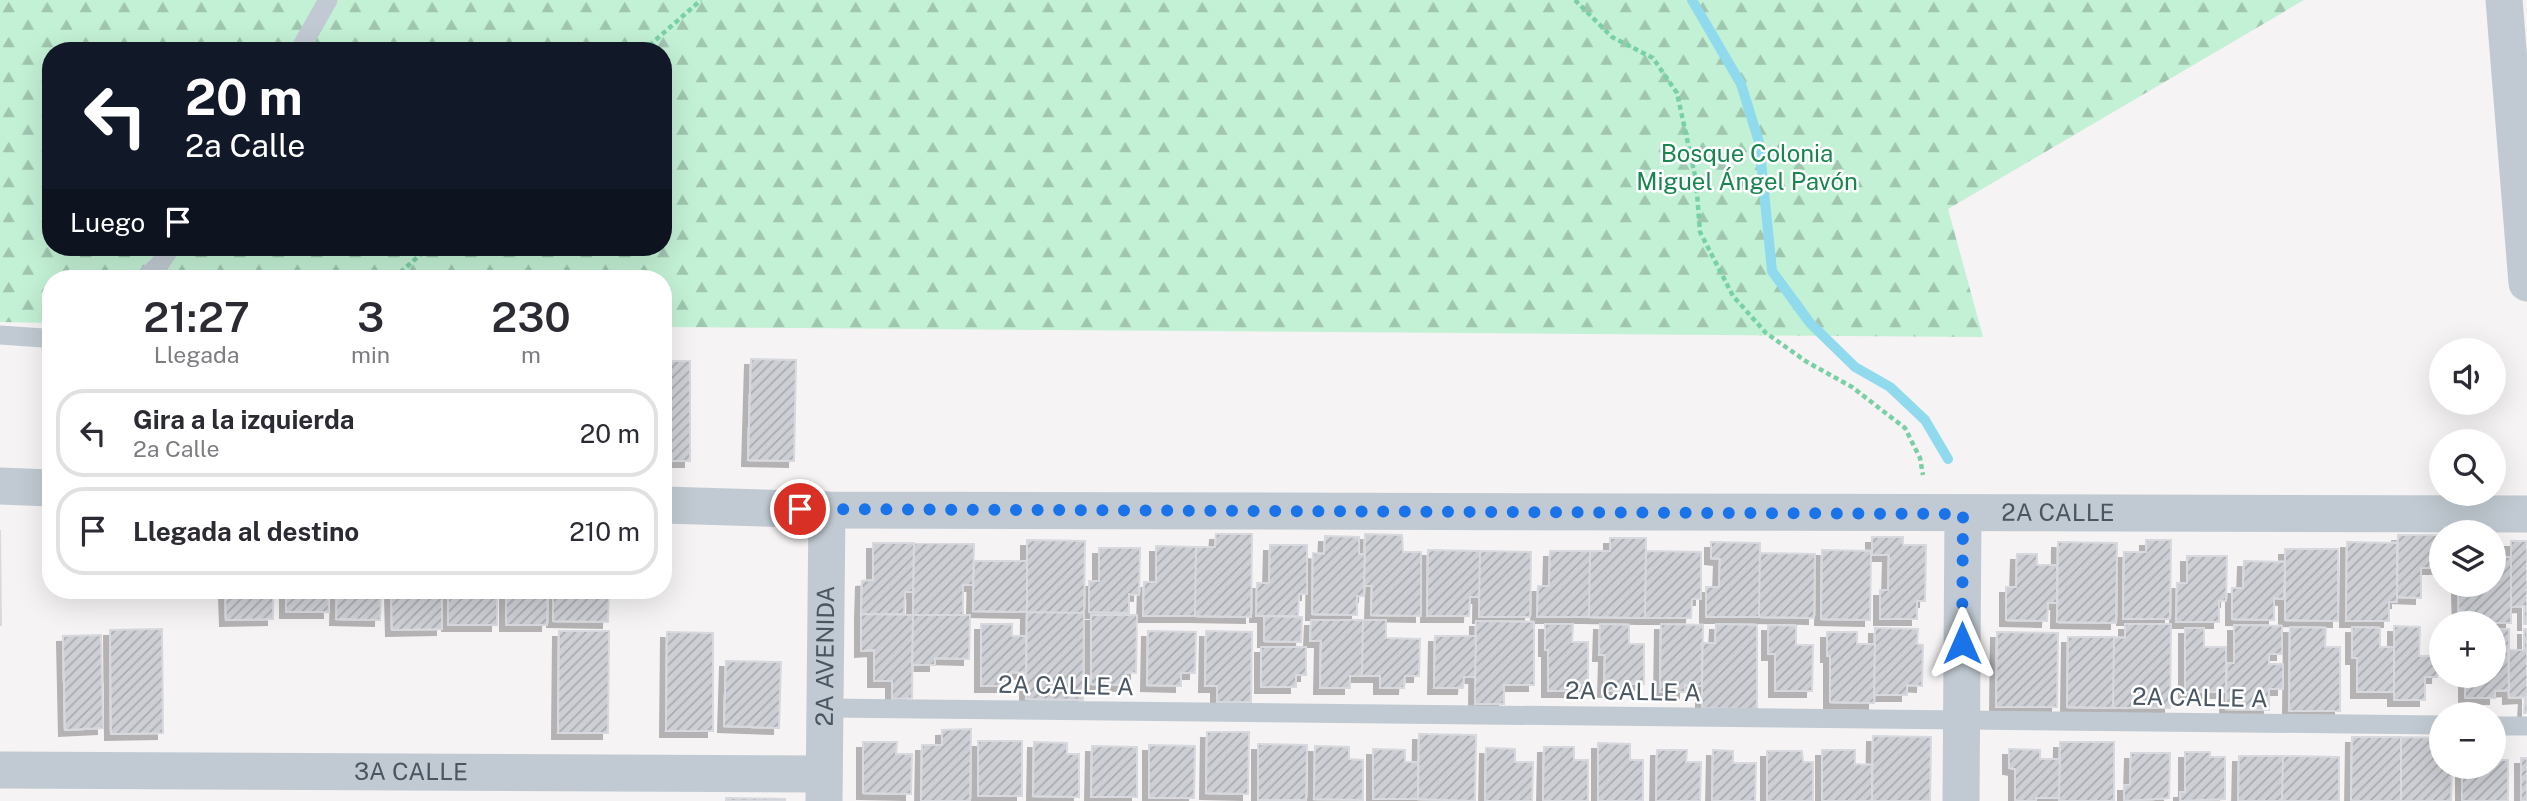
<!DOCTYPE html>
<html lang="es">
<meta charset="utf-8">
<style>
:root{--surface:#fff;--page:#f2f2f3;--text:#2b2b33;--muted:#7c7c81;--line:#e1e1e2}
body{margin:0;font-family:"Public Sans",sans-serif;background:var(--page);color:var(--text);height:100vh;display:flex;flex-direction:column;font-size:26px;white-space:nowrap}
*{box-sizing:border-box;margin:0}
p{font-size:23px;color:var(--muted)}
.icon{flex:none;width:38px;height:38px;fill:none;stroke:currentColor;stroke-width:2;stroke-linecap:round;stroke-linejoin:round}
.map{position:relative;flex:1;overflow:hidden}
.side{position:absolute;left:42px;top:270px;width:630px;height:329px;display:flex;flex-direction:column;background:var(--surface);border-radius:28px;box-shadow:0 7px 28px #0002}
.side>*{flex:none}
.guide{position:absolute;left:42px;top:42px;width:630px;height:214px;border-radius:28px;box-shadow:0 7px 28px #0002;background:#111827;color:#fff;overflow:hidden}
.controls{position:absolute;left:2429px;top:338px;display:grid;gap:14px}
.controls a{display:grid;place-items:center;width:77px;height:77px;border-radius:50%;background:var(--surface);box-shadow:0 7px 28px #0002;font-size:35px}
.pin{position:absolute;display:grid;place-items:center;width:60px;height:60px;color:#fff;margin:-30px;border:4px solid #fff;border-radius:50%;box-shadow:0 2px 7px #0007}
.me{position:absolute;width:77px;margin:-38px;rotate:0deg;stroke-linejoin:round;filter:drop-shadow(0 0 5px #0008)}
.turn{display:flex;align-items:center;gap:24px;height:147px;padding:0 28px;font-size:32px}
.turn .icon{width:91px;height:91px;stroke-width:2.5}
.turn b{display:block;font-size:49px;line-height:60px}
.then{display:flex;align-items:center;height:66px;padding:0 28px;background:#0003;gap:14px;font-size:26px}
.eta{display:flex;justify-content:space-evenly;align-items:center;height:119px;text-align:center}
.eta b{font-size:42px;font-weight:600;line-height:49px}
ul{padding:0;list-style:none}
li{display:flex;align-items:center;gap:21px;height:88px;margin:0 14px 10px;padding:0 14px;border:4px solid var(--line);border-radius:28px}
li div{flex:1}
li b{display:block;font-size:26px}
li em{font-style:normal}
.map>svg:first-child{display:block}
</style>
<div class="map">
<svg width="2527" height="801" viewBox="0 0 2527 801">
<defs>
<pattern id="forest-firs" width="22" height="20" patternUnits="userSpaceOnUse" patternTransform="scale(1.75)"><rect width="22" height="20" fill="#c3f1d5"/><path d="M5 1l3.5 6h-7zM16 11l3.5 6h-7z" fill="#a0c6b0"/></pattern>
<pattern id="building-hatch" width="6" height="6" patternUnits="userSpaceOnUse" patternTransform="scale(1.75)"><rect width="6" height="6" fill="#cdcfd5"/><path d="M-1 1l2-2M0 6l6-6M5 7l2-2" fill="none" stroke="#a8abb0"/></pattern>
<filter id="shadow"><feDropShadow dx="-6" dy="6" stdDeviation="0" flood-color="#0004"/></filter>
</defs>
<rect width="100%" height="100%" fill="#f5f3f3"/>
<!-- forest -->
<path fill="url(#forest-firs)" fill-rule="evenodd" d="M0,0H2304L1948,209L1983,337L663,327V278H51V323L0,322ZM51,51H663V247H51Z"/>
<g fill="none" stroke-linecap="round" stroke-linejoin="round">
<!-- stream -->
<path stroke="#90daee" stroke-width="10" d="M1692,0L1741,84L1759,142L1772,271L1810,323L1855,367L1890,387L1925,420L1948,459"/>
</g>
<!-- building -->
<path fill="url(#building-hatch)" stroke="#d7d9de" stroke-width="2" filter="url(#shadow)" d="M751,359L796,360L794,461L748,460Z
M663,361H690V461H663Z
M0,530L1,625H0Z
M1216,534H1252L1251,617L1195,616L1196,547H1215Z
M1365,534L1402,535L1403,552H1421V616L1371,615L1372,586H1364Z
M2398,535H2441V568H2421V598L2397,597Z
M1325,536L1359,537V554H1365L1364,596H1357V615L1312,614L1313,553L1324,554Z
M1872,537H1903V545H1926L1925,601H1917V619H1880V590H1888L1889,555H1872Z
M1610,538H1646L1645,618L1589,617L1590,551H1610Z
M1027,540L1085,541L1084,613L1027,612Z
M2146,540H2171L2170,619H2123L2124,552H2146Z
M2511,541H2527V624H2524V606L2511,607Z
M1711,542L1760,543L1759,617H1706V587H1719L1720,559L1711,558Z
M2058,542L2117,543L2116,623L2057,622Z
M2347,542L2397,543V602H2389V621H2346Z
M873,543H914L913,592H905L904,614H861L862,581L873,580Z
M914,543L974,544L973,585H963V615H913Z
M1270,545H1307V594H1299L1298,616H1256L1257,583H1269Z
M1156,546L1196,547L1195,616H1143L1144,582H1156Z
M1099,548H1140L1139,595L1129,594V613L1089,612V581H1099Z
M2285,549H2338V621L2285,620Z
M1428,550L1480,551L1479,597H1470L1469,616H1427Z
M1822,550L1871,551L1870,620L1821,619Z
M1480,551L1531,552L1530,617H1479Z
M1550,551H1590L1589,617H1537L1538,586H1549Z
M1646,551L1701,552V599H1692L1691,618H1645Z
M1760,553L1815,554L1814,618L1759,617Z
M2017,554H2037V565H2057V603H2048L2047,621L2006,620V587H2016Z
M2187,556H2227L2226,601H2219V622H2176L2177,583H2187Z
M2494,557H2511V623H2459L2458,587H2467V584H2494Z
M974,561H1027V612L973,611Z
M2244,561L2285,562L2284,599L2274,598V620L2232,619V588H2243Z
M225,590H273V619L226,620Z
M286,590H328L329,612H286Z
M337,590H381L380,620L336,619Z
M391,590H442V629L392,630Z
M448,590H497V625H448Z
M506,590H548L547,625H506Z
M553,590H609L608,622L553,621Z
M1027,612L1084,613L1083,700L1026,699Z
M861,614L913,615L912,698L892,699V681H874V650L861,651Z
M913,615H970L969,659L935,658V665H912Z
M1091,615H1137L1136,673L1126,672L1125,685L1091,684Z
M1264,616L1302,617L1301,642L1264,641Z
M1311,620H1363L1362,676H1350V688H1320L1321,641H1310Z
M1363,620H1386V638L1420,639L1419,676H1405L1404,688H1380V676H1362Z
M1476,621L1534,622V685H1504V704H1475Z
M981,624H1012V636H1026V673L1011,672V686H981Z
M1545,624H1573L1572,642H1588V685H1575V691H1548V650H1545Z
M1600,624L1629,625V644H1644V684H1630V690L1604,691L1605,655H1599Z
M1661,624L1703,625L1702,686L1685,685V692H1660Z
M1716,624L1757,625V709L1702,708V643H1715Z
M2125,624H2171L2170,708H2113L2114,637L2125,638Z
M1768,625L1796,626V645H1813L1812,691H1775V654H1768Z
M2234,625L2282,626V654H2269V664H2283V689H2269V710L2226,709L2227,663H2234Z
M2394,626L2420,627L2419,656H2438L2437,677H2425V700H2394Z
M2290,627L2326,628L2325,647H2340V711H2289Z
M2352,627L2380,628V647H2394V692H2357V658H2352Z
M1875,628L1918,629L1917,644L1923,645L1922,686L1907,685V695H1874Z
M2185,628H2204V647H2226V692H2185Z
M162,629L163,733L111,734L110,630Z
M2494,629H2509V690L2495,691V698H2465V676H2494Z
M2524,629H2527V713H2524L2525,697L2509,698L2508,650H2524Z
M559,631H609L608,733H558Z
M1148,631L1196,632L1195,673H1181V686L1147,685Z
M1206,631L1252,632L1251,702H1217V686H1205Z
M667,632L713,633V731H666Z
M1827,632H1857V644H1875L1874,703L1830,702V656H1827Z
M1997,632L2058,633L2057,707H1996Z
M101,635L103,728L65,730L63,636Z
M1435,636H1476L1475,677H1464L1463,688H1434Z
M2068,637H2114L2113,708L2067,707Z
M1261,647H1306V675H1296V687H1261Z
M726,661L781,662L779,728L724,726Z
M971,729L970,801H921L922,745H942V730Z
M1207,732H1249L1248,794L1206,793Z
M1419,734L1476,735L1475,801L1418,799Z
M1873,736L1931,737L1930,801H1872Z
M2352,737H2401V801H2351Z
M2401,737L2441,738V766H2452L2451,801H2401Z
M978,741H1022V796H978Z
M863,742H897L896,754H912L911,794L863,793Z
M1034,742L1067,743V754H1079V797L1033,796Z
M2060,742H2114V801H2059Z
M1598,743L1630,744V760H1643V801H1598Z
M1258,744L1307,745L1306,800H1258Z
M1149,745L1195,746L1194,798H1149Z
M1092,746L1137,747V797H1091Z
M1315,746L1349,747V759L1363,760V800L1314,799Z
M1544,747H1574V760H1588V801H1543Z
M1486,748L1515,749V762H1533L1532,801H1485Z
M1373,749L1405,750V762H1418V799H1373Z
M2009,749L2040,750V759H2060L2059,798H2036V801H2015V769L2009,768Z
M1657,750H1687L1686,762H1701L1700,801H1656Z
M1713,750L1733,751V763H1756L1755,801H1712Z
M1822,750H1855V764L1872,765V801H1822Z
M1767,751H1802L1803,762H1813V801H1767Z
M2185,752H2210V757H2225V799L2180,801V792H2185Z
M2131,753H2170L2169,798L2124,801V785H2130Z
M2239,756H2283L2282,801H2238Z
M2283,756L2339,757V801H2282Z
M2521,758H2527V801H2521Z
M2494,760H2508V801H2462V766H2494Z
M726,798L785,799V801H726Z"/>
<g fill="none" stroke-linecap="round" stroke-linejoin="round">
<!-- path -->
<path stroke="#7ad0a6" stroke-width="4.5" stroke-dasharray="5 3.5" stroke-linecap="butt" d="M1575,0L1612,37L1653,58L1677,93L1696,180L1700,232L1733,296L1766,333L1807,362L1852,387L1905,428L1920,458L1923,475
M643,51L701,0
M394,278L429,247"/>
<!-- lane -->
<path stroke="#c1cad2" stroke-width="19" d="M299,51L328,0
M145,278L159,265L171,247
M0,335L43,338L51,335
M824,708L2441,725
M2494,726H2527"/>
<!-- street -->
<g stroke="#c1cad2" stroke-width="37">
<path d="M2504,0L2527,283"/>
<path d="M0,486L51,488"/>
<path id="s1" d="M663,505L827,510L2527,514"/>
<path id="s2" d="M0,770L824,774"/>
<path id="s3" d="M824,801L827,510"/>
<path d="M1961,801L1963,514"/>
</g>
</g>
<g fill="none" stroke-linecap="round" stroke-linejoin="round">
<!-- route -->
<path stroke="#1a73e8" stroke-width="12" stroke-dasharray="0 21.6" d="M800,509L1963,514L1962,643"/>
</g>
<g text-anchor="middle" stroke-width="5" stroke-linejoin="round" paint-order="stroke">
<!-- park labels -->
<g font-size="24" fill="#17864f" stroke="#fff">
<text x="1747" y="162">Bosque Colonia<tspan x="1747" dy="28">Miguel Ángel Pavón</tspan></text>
</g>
<!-- street labels -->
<g font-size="24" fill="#4a5661" stroke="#fff">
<text dy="8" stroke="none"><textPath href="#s1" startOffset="1395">2A CALLE</textPath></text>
<text dy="8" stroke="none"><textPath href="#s3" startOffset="145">2A AVENIDA</textPath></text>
<text transform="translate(1066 686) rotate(1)" y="8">2A CALLE A</text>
<text transform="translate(1633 692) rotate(1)" y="8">2A CALLE A</text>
<text transform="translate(2200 698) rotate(1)" y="8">2A CALLE A</text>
<text dy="8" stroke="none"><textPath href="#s2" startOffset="411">3A CALLE</textPath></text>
</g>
</g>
</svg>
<div class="controls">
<a><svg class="icon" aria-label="sound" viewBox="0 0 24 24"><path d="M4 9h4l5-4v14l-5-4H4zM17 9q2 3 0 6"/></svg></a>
<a><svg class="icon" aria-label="search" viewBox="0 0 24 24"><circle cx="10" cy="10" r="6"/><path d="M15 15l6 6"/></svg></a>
<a><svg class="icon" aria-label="layers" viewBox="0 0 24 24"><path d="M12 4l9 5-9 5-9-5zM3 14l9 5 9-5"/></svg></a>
<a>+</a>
<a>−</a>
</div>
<div class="pin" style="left:800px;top:509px;background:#d93025"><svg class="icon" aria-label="arrive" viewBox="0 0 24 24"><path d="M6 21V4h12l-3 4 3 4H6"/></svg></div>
<svg class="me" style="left:1962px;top:643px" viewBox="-20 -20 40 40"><path d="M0-17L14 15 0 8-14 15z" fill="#1a73e8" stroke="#fff" stroke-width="4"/></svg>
<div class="guide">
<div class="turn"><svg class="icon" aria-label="left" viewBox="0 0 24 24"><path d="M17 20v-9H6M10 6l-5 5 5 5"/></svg><div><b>20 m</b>2a Calle</div></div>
<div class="then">Luego<svg class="icon" aria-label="arrive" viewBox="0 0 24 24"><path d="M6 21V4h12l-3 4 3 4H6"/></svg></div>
</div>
<section class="side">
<div class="eta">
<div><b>21:27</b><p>Llegada</p></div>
<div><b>3</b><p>min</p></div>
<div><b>230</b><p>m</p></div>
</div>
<ul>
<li><svg class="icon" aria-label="left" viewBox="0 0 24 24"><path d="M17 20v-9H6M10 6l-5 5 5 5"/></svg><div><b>Gira a la izquierda</b><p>2a Calle</p></div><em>20 m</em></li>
<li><svg class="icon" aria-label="arrive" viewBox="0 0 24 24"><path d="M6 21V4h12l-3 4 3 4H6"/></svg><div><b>Llegada al destino</b></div><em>210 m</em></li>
</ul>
</section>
</div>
